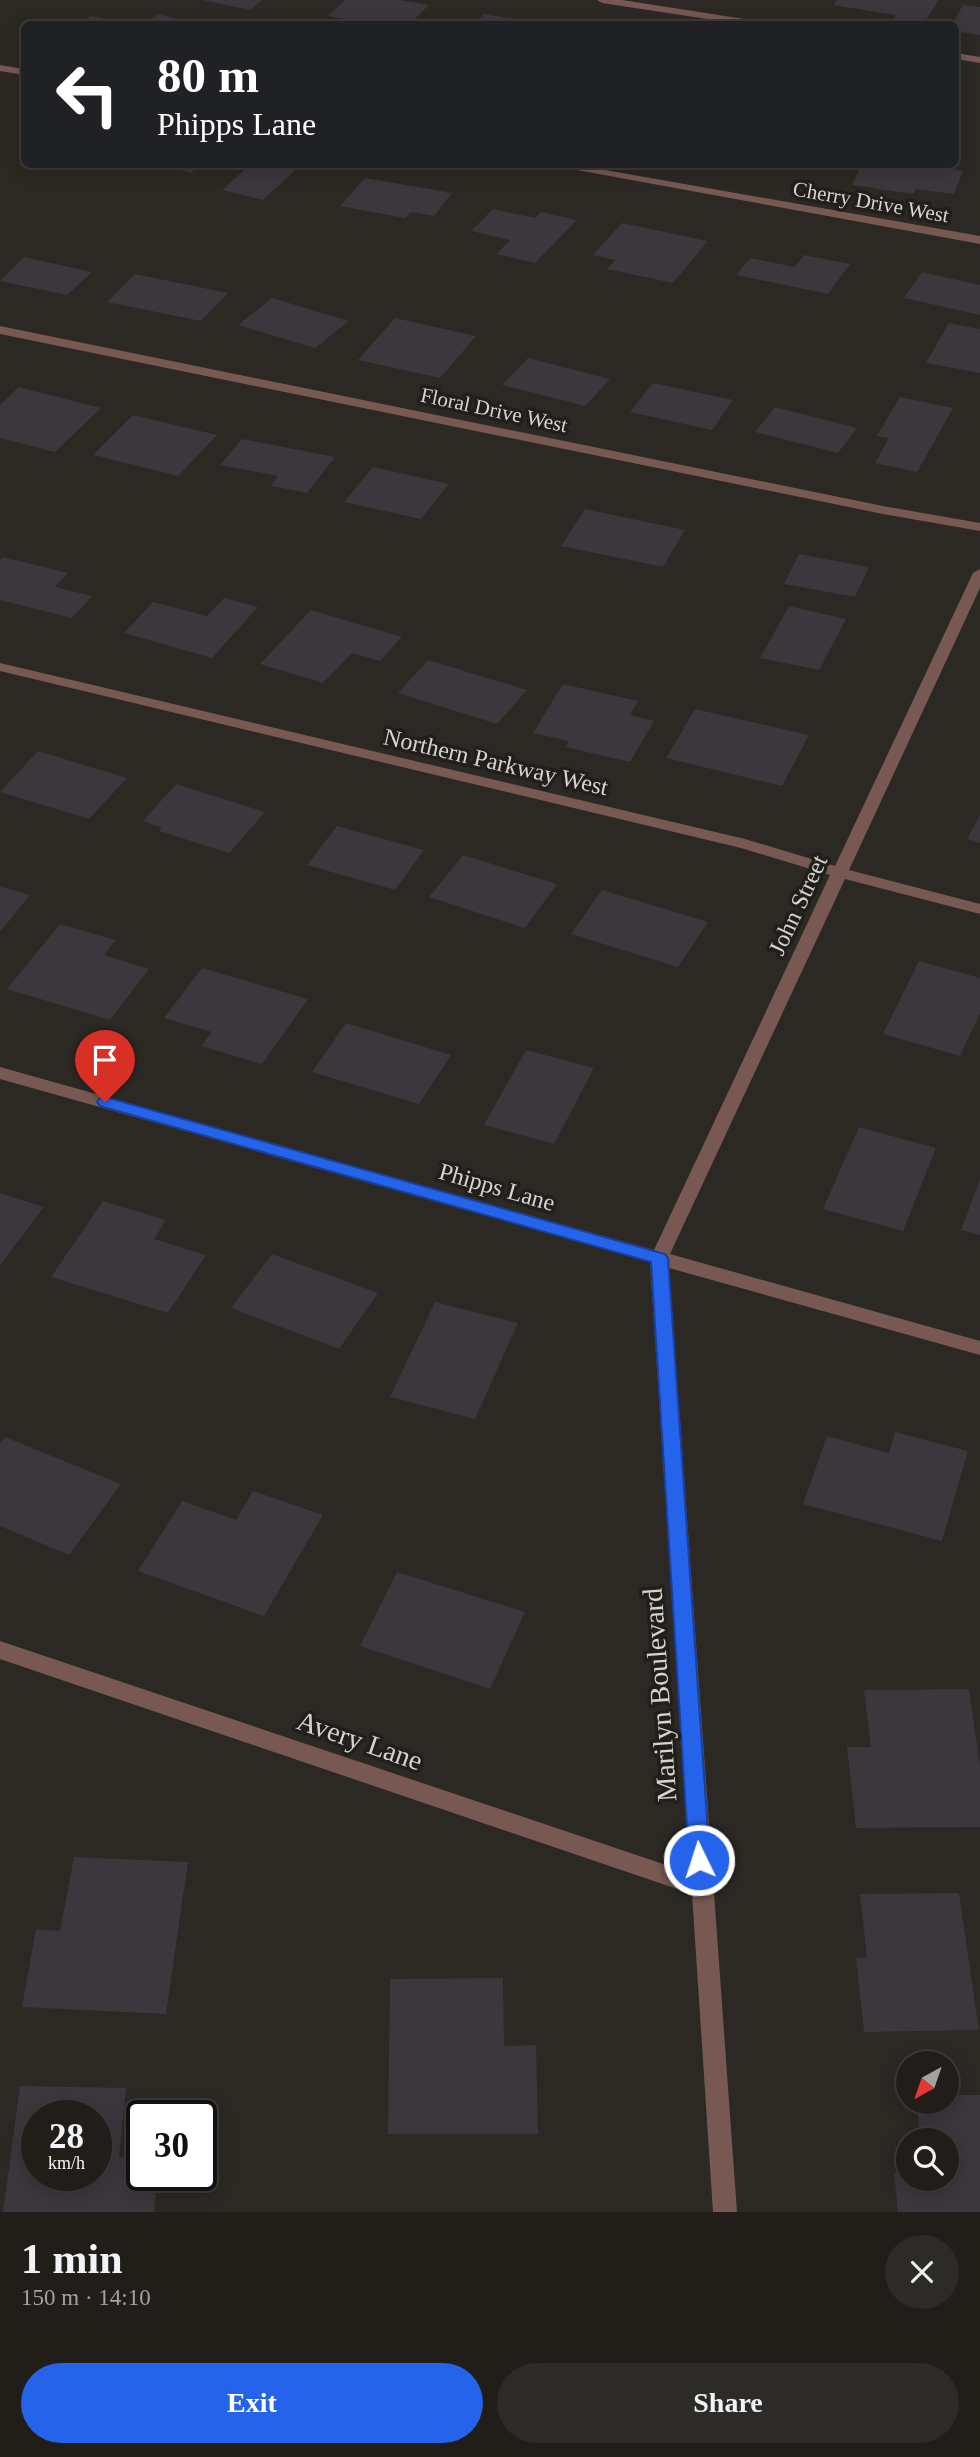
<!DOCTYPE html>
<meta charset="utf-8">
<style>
:root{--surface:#211e1a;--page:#2d2b27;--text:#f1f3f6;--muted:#a2a2a2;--line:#3e3c39;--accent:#2563eb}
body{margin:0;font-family:Georgia,serif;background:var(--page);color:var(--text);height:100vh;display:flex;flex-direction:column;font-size:26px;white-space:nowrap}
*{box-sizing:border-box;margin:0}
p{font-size:23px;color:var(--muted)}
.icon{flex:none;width:38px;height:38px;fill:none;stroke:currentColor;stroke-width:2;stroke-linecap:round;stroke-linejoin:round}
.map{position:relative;height:2212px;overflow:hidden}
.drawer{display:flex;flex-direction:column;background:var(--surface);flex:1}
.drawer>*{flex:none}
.hud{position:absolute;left:21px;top:21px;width:938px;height:147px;border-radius:10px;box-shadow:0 4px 18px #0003,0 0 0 2px var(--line);background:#202124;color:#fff;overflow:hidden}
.needle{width:46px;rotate:220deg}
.tools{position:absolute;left:896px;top:2051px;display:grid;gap:14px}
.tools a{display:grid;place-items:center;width:63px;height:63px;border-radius:50%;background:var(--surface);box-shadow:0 4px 18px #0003,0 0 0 2px var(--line);font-size:35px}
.speed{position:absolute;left:21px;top:2100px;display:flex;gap:14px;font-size:35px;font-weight:700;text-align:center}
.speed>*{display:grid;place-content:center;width:91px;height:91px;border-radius:50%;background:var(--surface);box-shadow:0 4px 18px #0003,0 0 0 2px var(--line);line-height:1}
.speed small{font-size:18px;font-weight:400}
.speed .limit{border:4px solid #111;border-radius:10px;background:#fff;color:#111}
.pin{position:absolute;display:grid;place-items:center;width:60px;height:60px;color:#fff;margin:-72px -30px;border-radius:50% 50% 50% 0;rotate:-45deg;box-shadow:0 0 7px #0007}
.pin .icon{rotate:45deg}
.me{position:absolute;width:77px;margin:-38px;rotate:356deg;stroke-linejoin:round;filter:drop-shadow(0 0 5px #0008)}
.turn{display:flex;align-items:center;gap:24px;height:147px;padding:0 21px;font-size:32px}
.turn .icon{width:91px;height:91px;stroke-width:2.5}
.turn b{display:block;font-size:49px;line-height:60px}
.round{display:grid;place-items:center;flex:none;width:74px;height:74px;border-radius:37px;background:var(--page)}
.overview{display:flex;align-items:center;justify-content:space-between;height:119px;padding:0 21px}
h1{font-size:42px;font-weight:600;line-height:52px}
.button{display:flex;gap:14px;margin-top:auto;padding:14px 21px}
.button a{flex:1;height:80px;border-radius:42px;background:var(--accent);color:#fff;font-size:28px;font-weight:600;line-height:80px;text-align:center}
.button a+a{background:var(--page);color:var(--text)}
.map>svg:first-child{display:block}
</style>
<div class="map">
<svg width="980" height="2212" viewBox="0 0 980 2212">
<rect width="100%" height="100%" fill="#2c2823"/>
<!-- building -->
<path fill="#3b373d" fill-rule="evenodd" d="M202,0H262L250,10Z
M345,0H399L429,5L410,24H376L328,16Z
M837,0H939L923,24L893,20L896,15L833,5Z
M963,5L980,7V35L956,31V24H952Z
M159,14L185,21L179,24H140Z
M484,14L540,23V24H474Z
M91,16L124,22L121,24H79Z
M158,164H202L191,173Z
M251,164H302L263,200L222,190Z
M862,164H916L963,171L954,194L916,189L913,194L852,185Z
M365,178L452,193L434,216L411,212L405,218L340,206Z
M493,209L535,218L541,212L577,220L535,263L496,254L510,240L471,231Z
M622,223L708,241L673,283L607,269L615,260L593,255Z
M804,255L850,264L828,294L736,275L750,258L795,267Z
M24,257L92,272L67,295L0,281Z
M922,272L980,285V315L904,298Z
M135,274L228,293L201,321L107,302Z
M272,298L349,321L315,348L238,325Z
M395,318L476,336L440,378L358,360Z
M949,323L980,329V373L926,363Z
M528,358L610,379L585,406L502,385Z
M653,383L733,400L712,430L630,412Z
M19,387L101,408L55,452L0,438V405Z
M900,397L953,408L917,472L875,463L889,438L877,436Z
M775,407L857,428L838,453L755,432Z
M133,415L217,435L178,476L93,455Z
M242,439L335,457L307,493L271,486L278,476L220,465Z
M373,467L449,484L421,519L344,502Z
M585,509L685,530L663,567L561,546Z
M799,554L869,567L855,597L784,584Z
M3,557L68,573L55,587L92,596L72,618L0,600V560Z
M224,598L258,607L212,658L124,633L153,602L207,616Z
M789,606L846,619L819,670L760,658Z
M311,610L402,637L380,661L352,653L323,683L260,664Z
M428,660L527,690L497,724L398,693Z
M563,684L638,701L630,715L654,721L630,762L565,747L569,741L533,733Z
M695,709L809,735L782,786L666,758Z
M38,751L127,778L89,819L0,792Z
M176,784L265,812L229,853L159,831L162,828L143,821Z
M980,815V843L967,839Z
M337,826L424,850L395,890L307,865Z
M463,855L557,884L525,928L429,897Z
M0,886L30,895L0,932Z
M602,890L708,922L678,967L571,934Z
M60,924L115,940L104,955L149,969L110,1020L7,989Z
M919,961L980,978V1013L960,1056L883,1034Z
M202,968L308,999L262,1064L201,1046L212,1032L164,1018Z
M346,1023L451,1055L419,1104L312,1072Z
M526,1050L594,1068L554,1144L484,1125Z
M859,1127L936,1148L903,1231L823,1209Z
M980,1179V1235L961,1230Z
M0,1193L44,1207L0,1265Z
M103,1201L166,1220L154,1239L206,1255L168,1313L51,1277Z
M272,1254L378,1293L339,1349L231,1308Z
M435,1302L518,1323L475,1419L390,1397Z
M895,1432L968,1451L942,1541L803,1504L827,1436L889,1453Z
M5,1437L121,1484L69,1555L0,1526V1444Z
M253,1491L323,1515L264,1616L138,1571L182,1501L236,1520Z
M397,1572L525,1612L490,1689L360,1646Z
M969,1689L980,1765V1827L856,1828L847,1747H871L864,1690Z
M74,1857L188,1862L166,2014L22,2007L36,1929L60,1931Z
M959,1893L979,2030L864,2032L856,1958H867L860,1894Z
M503,1978L504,2046L536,2045L538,2134H388L390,1979Z
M20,2086L126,2088L119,2157L142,2158V2175H157L154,2212H3ZM37,2116H96V2175H37Z
M947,2095H980V2212H898L894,2173H908V2179H947V2140H921L916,2102H947Z"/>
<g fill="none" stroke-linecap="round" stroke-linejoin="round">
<!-- street -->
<path fill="#775852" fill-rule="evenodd" d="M597,0H622L757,21L762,24H740L602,3Z
M956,53L980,57V63L956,59Z
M0,65L24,69V75L0,71Z
M544,164H571L980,236V244Z
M0,326L883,506L980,523V531L883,514L0,334Z
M980,569V588L849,870L980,904V914L845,879L670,1254L980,1341V1355L669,1268L737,2212H713L692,1894L0,1659V1641L690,1873L650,1262L0,1079V1067L654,1250L830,875L741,848L0,671V663L745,839L835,866L973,573Z"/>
</g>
<!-- route -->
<path fill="#2563eb" stroke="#184099" stroke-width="2" d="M105,1097L665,1254L668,1258L710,1860L707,1866L699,1869L692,1866L689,1860L651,1262L100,1106L97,1102L100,1098Z"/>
<g text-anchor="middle" stroke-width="7" stroke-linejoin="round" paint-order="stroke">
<!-- far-street labels -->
<g font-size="21" fill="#d6d4d1" stroke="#221e1a">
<text transform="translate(871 202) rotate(10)" y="7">Cherry Drive West</text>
<text transform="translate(494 410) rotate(12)" y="7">Floral Drive West</text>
</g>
<!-- street labels -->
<g font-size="24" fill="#d6d4d1" stroke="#221e1a">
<text transform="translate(496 762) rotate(13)" y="8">Northern Parkway West</text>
<text transform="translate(798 905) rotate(-65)" y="8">John Street</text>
<text transform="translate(497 1187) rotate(16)" y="8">Phipps Lane</text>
</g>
<!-- near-street labels -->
<g font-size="28" fill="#d6d4d1" stroke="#221e1a">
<text transform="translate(659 1695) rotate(-94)" y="10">Marilyn Boulevard</text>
<text transform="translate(360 1740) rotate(19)" y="10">Avery Lane</text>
</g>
</g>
</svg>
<div class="tools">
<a><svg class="needle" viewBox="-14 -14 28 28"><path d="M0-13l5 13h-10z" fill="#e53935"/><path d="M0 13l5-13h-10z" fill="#a2a2a2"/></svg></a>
<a><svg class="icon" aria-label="search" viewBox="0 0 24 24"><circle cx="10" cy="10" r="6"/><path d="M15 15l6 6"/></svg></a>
</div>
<div class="speed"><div>28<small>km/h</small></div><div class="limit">30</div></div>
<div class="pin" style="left:105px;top:1102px;background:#d93025"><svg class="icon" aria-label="arrive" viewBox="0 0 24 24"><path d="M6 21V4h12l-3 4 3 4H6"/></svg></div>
<svg class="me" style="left:699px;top:1860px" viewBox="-20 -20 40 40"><circle r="17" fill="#2563eb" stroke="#fff" stroke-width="3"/><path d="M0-11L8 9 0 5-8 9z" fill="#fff"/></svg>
<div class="hud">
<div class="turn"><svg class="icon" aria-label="left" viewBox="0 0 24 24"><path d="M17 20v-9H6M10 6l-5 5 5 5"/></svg><div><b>80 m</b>Phipps Lane</div></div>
</div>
</div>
<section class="drawer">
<div class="overview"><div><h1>1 min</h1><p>150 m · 14:10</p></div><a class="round"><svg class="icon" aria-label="close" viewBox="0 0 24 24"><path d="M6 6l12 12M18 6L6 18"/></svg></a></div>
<div class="button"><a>Exit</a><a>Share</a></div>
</section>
